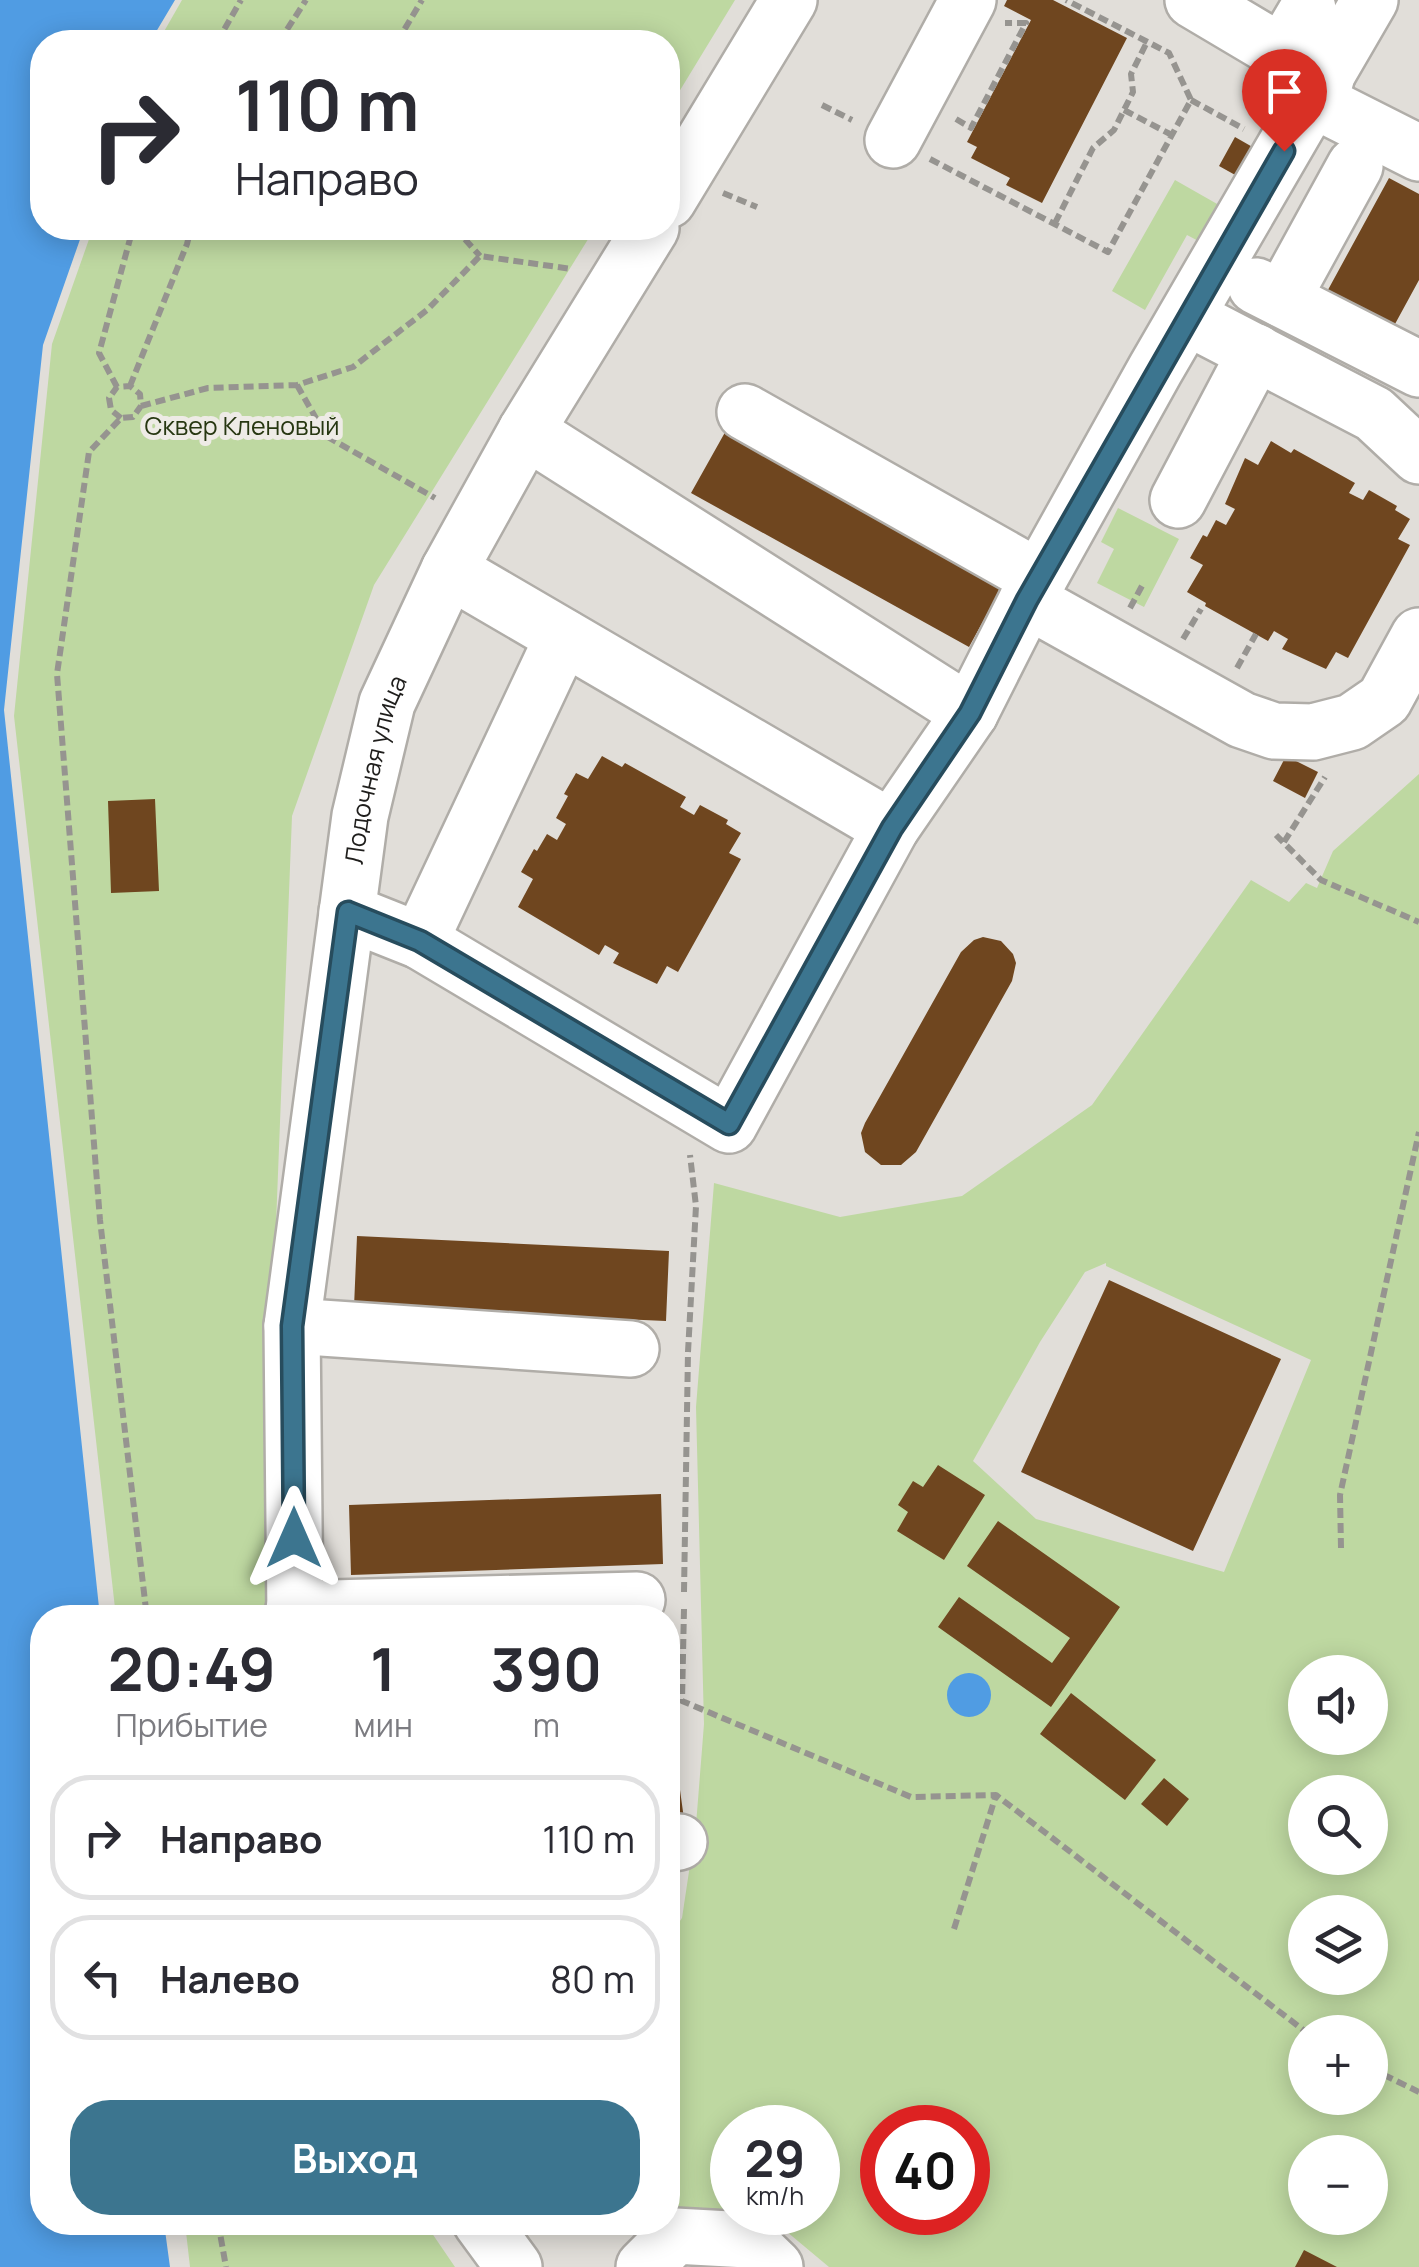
<!DOCTYPE html>
<html lang="ru">
<meta charset="utf-8">
<style>
:root{--surface:#fff;--page:#f2f2f3;--text:#2b2b33;--muted:#7c7c81;--line:#e1e1e2;--accent:#3c758f}
body{margin:0;font-family:Manrope,sans-serif;background:var(--page);color:var(--text);height:100vh;display:flex;flex-direction:column;font-size:38px;white-space:nowrap}
*{box-sizing:border-box;margin:0}
p{font-size:32px;color:var(--muted)}
.icon{flex:none;width:55px;height:55px;fill:none;stroke:currentColor;stroke-width:2;stroke-linecap:round;stroke-linejoin:round}
.map{position:relative;flex:1;overflow:hidden}
.side{position:absolute;left:30px;top:1605px;width:650px;height:630px;display:flex;flex-direction:column;background:var(--surface);border-radius:40px;box-shadow:0 5px 25px #0003}
.side>*{flex:none}
.banner{position:absolute;left:30px;top:30px;width:650px;height:210px;border-radius:40px;box-shadow:0 5px 25px #0003;background:#fff;color:var(--text);overflow:hidden}
.buttons{position:absolute;left:1288px;top:1655px;display:grid;gap:20px}
.buttons a{display:grid;place-items:center;width:100px;height:100px;border-radius:50%;background:var(--surface);box-shadow:0 5px 25px #0003;font-size:50px}
.speed{position:absolute;left:710px;top:2105px;display:flex;gap:20px;font-size:50px;font-weight:700;text-align:center}
.speed>*{display:grid;place-content:center;width:130px;height:130px;border-radius:50%;background:var(--surface);box-shadow:0 5px 25px #0003;line-height:1}
.speed small{font-size:25px;font-weight:400}
.speed .limit{border:15px solid #d22;background:#fff;color:#111}
.pin{position:absolute;display:grid;place-items:center;width:85px;height:85px;color:#fff;margin:-102px -42px;border-radius:50% 50% 50% 0;rotate:-45deg;box-shadow:0 0 10px #0007}
.pin .icon{rotate:45deg}
.me{position:absolute;width:110px;margin:-55px;rotate:0deg;stroke-linejoin:round;filter:drop-shadow(0 0 8px #0008)}
.turn{display:flex;align-items:center;gap:35px;height:210px;padding:0 40px;font-size:45px}
.turn .icon{width:130px;height:130px;stroke-width:2.5}
.turn b{display:block;font-size:70px;line-height:85px}
.eta{display:flex;justify-content:space-evenly;align-items:center;height:170px;text-align:center}
.eta b{font-size:60px;font-weight:700;line-height:70px}
.primary-button{display:flex;gap:20px;margin-top:auto;padding:20px 40px}
.primary-button a{flex:1;height:115px;border-radius:40px;background:var(--accent);color:#fff;font-size:40px;font-weight:700;line-height:115px;text-align:center}
ul{padding:0;list-style:none}
li{display:flex;align-items:center;gap:30px;height:125px;margin:0 20px 15px;padding:0 20px;border:5px solid var(--line);border-radius:40px}
li div{flex:1}
li b{display:block;font-size:38px}
li em{font-style:normal}
.map>svg:first-child{display:block}
</style>
<div class="map">
<svg width="1419" height="2267" viewBox="0 0 1419 2267">
<rect width="100%" height="100%" fill="#e1ded9"/>
<!-- green -->
<path fill="#bed8a1" fill-rule="evenodd" d="M182,0H735L668,110V42H158Z
M1175,180L1226,209L1206,245L1187,235L1145,310L1112,291Z
M93,228H595L374,585L292,816L271,1352L275,1617H116L14,716L52,344Z
M1118,508L1179,539L1144,607L1097,583L1114,549L1101,542Z
M1419,774V2267H829L768,2216L668,2209V1938L682,1918L696,1825L704,1724L696,1407L714,1183L840,1217L962,1196L1092,1105L1251,880L1289,902L1306,883L1317,888L1333,851ZM1106,1263V1266L1311,1360L1224,1572L1036,1519L973,1461L1040,1342L1085,1272ZM1305,1672H1370V1738H1305ZM1305,1792H1370V1858H1305ZM1305,1912H1370V1978H1305ZM1305,2032H1370V2098H1305ZM732,2128H818V2212H732ZM882,2128H968V2212H882ZM1305,2152H1370V2218H1305Z
M185,2223H425L455,2267H190Z"/>
<!-- water -->
<path fill="#509ce3" d="M0,0H175L150,42H42V228H84L43,345L4,710L100,1617L42,1618V2222L164,2223L170,2267H0Z
M947 1695a22 22 0 1 1 44 0a22 22 0 1 1-44 0Z"/>
<!-- building -->
<path fill="#6f461f" d="M1007,0H1053L1127,38L1042,203L1006,185L1010,178L971,158L977,147L967,142L1031,20L1004,6Z
M1235,137L1263,153L1246,181L1219,166Z
M1389,178L1419,194V280L1389,335L1323,299Z
M728,427L1005,581L969,647L691,493Z
M1271,441L1291,453L1294,449L1355,483L1349,493L1363,500L1369,490L1397,506L1395,510L1410,519L1398,539L1410,545L1348,658L1336,652L1326,669L1282,649L1288,639L1274,631L1268,641L1205,606L1206,603L1187,592L1203,565L1190,558L1203,535L1207,537L1216,520L1226,525L1235,509L1225,504L1245,458L1258,465Z
M602,756L622,767L625,763L686,797L680,807L694,815L700,805L728,820L726,824L741,833L729,853L741,859L678,972L667,966L657,984L613,963L619,953L605,945L599,955L518,907L533,879L521,872L534,849L537,851L547,834L557,840L566,824L556,818L568,796L564,794L576,773L588,779Z
M1286,756L1318,772L1305,798L1273,781Z
M155,799L159,891L111,893L108,801Z
M983,937L1001,941L1013,954L1016,963L1012,981L916,1152L901,1165H881L865,1152L861,1133L865,1123L961,952L974,940Z
M357,1236L669,1251L666,1321L354,1307Z
M1109,1280L1281,1359L1193,1551L1021,1472Z
M938,1465L985,1495L944,1560L897,1531L908,1512L898,1505L913,1481L923,1487Z
M661,1494L663,1564L351,1575L349,1505Z
M998,1521L1120,1607L1051,1707L938,1627L959,1597L1052,1663L1070,1638L967,1566Z
M1071,1693L1156,1760L1125,1800L1040,1734Z
M673,1739L684,1819L668,1822V1740Z
M1164,1778L1189,1799L1167,1826L1141,1804Z
M1304,2250L1337,2267H1295Z"/>
<g fill="none" stroke-linecap="round" stroke-linejoin="round">
<defs>
<g id="minor">
<path d="M1193,0L1326,79"/>
<path d="M1282,53L1308,9"/>
<path d="M1314,100L1419,153"/>
<path d="M893,140L968,0"/>
<path d="M668,200L789,0"/>
<path d="M1256,286L1419,369"/>
<path d="M1282,299L1355,166"/>
<path d="M1187,317L1374,414L1419,456"/>
<path d="M745,412L1039,578"/>
<path d="M526,431L970,713"/>
<path d="M1178,500L1256,352"/>
<path d="M449,570L891,828"/>
<path d="M1027,600L1242,720L1274,731L1313,732L1352,722L1384,700L1419,636"/>
<path d="M347,912L420,941L729,1125L891,828L970,713L1027,600L1155,370L1370,0"/>
<path d="M420,941L563,637"/>
<path d="M292,1326L631,1349"/>
<path d="M294,1609L637,1600"/>
<path id="s1" d="M295,1618L292,1326L360,816L387,703L449,570L526,431L651,228"/>
<path d="M668,1844L679,1842"/>
<path d="M481,2222L514,2267"/>
<path d="M644,2267L675,2236L747,2240L775,2267"/>
</g>
</defs>
<!-- minor casing -->
<use href="#minor" stroke="#b0ada8" stroke-width="60"/>
<!-- path -->
<path stroke="#969490" stroke-width="6" stroke-dasharray="10 5" stroke-linecap="butt" d="M217,42L241,0
M279,42L306,0
M397,42L422,0
M1191,100L1244,129
M822,105L852,120
M1124,110L1172,135
M956,119L971,128L1026,23H1005
M930,159L1108,252L1191,100L1169,53L1066,0
M723,193L757,207
M1055,223L1093,148L1114,130L1133,92L1131,74L1147,42
M455,228L480,256
M297,385L326,436L435,498
M130,386L187,244L191,228
M117,387L99,353L133,228
M141,406L208,388L297,385L353,367L427,310L480,256L572,269
M121,418L111,410L109,398L117,387L130,386L140,394L141,406L133,417L121,418L89,452L57,674L100,1220L147,1618
M1130,608L1143,584
M1183,639L1201,609
M1237,668L1256,634
M1276,835L1321,880L1419,922
M1284,842L1325,777
M1341,1548L1340,1495L1419,1132
M684,1592L688,1352L696,1206L690,1155
M684,1609L682,1701L911,1797L996,1795
M954,1929L996,1795L1306,2032
M1370,2068L1419,2092
M218,2222L226,2267"/>
<!-- minor -->
<use href="#minor" stroke="#fff" stroke-width="55"/>
</g>
<g fill="none" stroke-linecap="round" stroke-linejoin="round">
<defs>
<path id="route" d="M294,1538L292,1326L348,912L420,941L729,1124L892,828L970,713L1027,600L1284,151"/>
</defs>
<!-- route casing -->
<use href="#route" stroke="#274c5d" stroke-width="25"/>
<!-- route -->
<use href="#route" stroke="#3c758f" stroke-width="18"/>
</g>
<g text-anchor="middle" stroke-width="10" stroke-linejoin="round" paint-order="stroke">
<!-- park labels -->
<g font-size="25" fill="#273711" stroke="#eeebe6">
<text x="242" y="435">Сквер Кленовый</text>
</g>
<!-- street labels -->
<g font-size="25" fill="#1f1e1c" stroke="#eeebe6">
<text dy="9" stroke="none"><textPath href="#s1" startOffset="855">Лодочная улица</textPath></text>
</g>
</g>
</svg>
<div class="buttons">
<a><svg class="icon" aria-label="sound" viewBox="0 0 24 24"><path d="M4 9h4l5-4v14l-5-4H4zM17 9q2 3 0 6"/></svg></a>
<a><svg class="icon" aria-label="search" viewBox="0 0 24 24"><circle cx="10" cy="10" r="6"/><path d="M15 15l6 6"/></svg></a>
<a><svg class="icon" aria-label="layers" viewBox="0 0 24 24"><path d="M12 4l9 5-9 5-9-5zM3 14l9 5 9-5"/></svg></a>
<a>+</a>
<a>−</a>
</div>
<div class="speed"><div>29<small>km/h</small></div><div class="limit">40</div></div>
<div class="pin" style="left:1284px;top:151px;background:#d93025"><svg class="icon" aria-label="arrive" viewBox="0 0 24 24"><path d="M6 21V4h12l-3 4 3 4H6"/></svg></div>
<svg class="me" style="left:294px;top:1538px" viewBox="-20 -20 40 40"><path d="M0-17L14 15 0 8-14 15z" fill="#3c758f" stroke="#fff" stroke-width="4"/></svg>
<div class="banner">
<div class="turn"><svg class="icon" aria-label="right" viewBox="0 0 24 24"><path d="M7 20v-9h11M14 6l5 5-5 5"/></svg><div><b>110 m</b>Направо</div></div>
</div>
<section class="side">
<div class="eta">
<div><b>20:49</b><p>Прибытие</p></div>
<div><b>1</b><p>мин</p></div>
<div><b>390</b><p>m</p></div>
</div>
<ul>
<li><svg class="icon" aria-label="right" viewBox="0 0 24 24"><path d="M7 20v-9h11M14 6l5 5-5 5"/></svg><div><b>Направо</b></div><em>110 m</em></li>
<li><svg class="icon" aria-label="left" viewBox="0 0 24 24"><path d="M17 20v-9H6M10 6l-5 5 5 5"/></svg><div><b>Налево</b></div><em>80 m</em></li>
</ul>
<div class="primary-button"><a>Выход</a></div>
</section>
</div>
